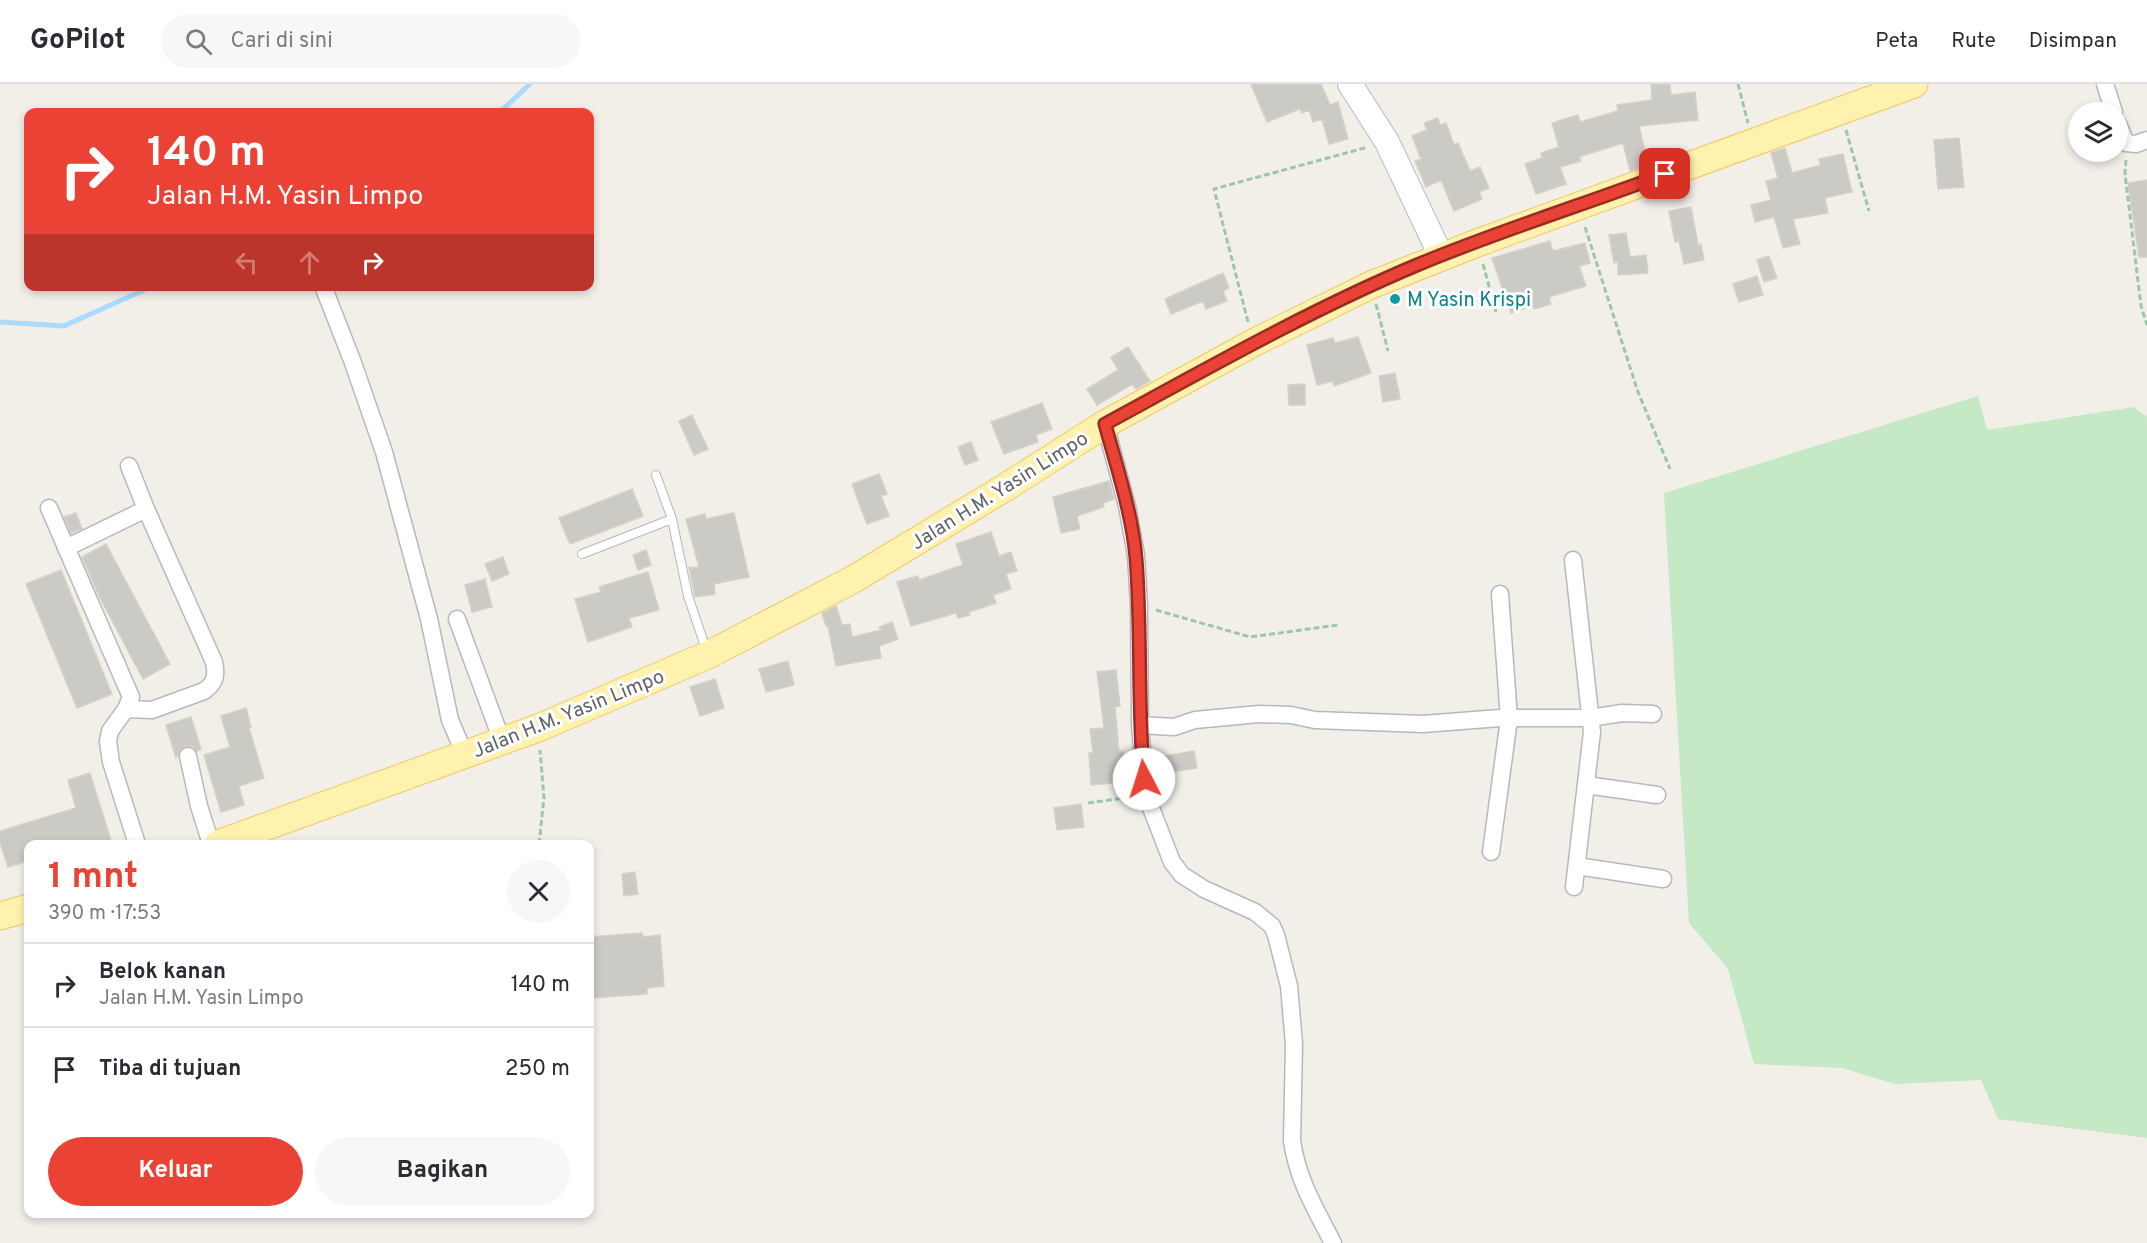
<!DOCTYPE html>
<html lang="id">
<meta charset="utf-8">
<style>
:root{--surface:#fff;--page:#f7f7f7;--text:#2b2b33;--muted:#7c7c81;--line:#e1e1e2;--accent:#ea4335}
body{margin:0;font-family:Overpass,sans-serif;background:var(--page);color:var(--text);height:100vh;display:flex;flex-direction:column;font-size:22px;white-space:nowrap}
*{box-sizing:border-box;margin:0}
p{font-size:20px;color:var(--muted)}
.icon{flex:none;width:33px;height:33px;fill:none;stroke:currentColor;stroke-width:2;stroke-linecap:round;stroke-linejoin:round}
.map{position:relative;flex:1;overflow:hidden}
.side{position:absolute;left:24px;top:756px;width:570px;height:378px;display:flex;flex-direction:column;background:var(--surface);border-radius:12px;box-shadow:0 3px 9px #0003}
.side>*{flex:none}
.banner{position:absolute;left:24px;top:24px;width:570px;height:183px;border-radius:12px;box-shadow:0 3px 9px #0003;background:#ea4335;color:#fff;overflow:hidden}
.controls{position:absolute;left:2068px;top:18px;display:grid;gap:12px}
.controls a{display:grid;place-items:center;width:60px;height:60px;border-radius:50%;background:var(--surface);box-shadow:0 3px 9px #0003;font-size:30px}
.pin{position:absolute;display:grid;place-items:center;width:51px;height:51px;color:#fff;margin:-26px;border-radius:12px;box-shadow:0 3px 9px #0006}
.me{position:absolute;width:66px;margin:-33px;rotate:355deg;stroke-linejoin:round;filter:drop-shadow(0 0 4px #0008)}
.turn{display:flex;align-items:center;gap:21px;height:126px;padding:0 24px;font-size:27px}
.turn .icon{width:78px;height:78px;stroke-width:2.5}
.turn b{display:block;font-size:42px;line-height:51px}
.lanes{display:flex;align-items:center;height:57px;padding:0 24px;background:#0003;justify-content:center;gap:30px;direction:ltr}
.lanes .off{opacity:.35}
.round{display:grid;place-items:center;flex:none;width:63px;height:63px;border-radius:32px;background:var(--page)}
.overview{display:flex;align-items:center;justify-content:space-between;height:102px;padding:0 24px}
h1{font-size:36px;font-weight:700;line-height:45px;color:var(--accent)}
.cta{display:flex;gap:12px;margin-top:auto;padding:12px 24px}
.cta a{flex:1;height:69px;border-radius:36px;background:var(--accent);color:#fff;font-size:24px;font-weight:700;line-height:69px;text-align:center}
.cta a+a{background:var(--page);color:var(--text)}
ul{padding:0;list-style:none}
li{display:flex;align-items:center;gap:18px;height:84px;padding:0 24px;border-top:2px solid var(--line)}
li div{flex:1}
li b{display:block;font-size:22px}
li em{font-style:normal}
header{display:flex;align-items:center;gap:36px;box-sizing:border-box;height:84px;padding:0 30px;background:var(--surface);border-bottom:2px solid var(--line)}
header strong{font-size:28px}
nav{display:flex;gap:33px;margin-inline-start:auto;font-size:21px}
.search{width:420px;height:54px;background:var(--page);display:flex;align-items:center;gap:15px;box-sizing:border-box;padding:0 21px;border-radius:33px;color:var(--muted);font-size:22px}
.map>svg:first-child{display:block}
</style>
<header>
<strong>GoPilot</strong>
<div class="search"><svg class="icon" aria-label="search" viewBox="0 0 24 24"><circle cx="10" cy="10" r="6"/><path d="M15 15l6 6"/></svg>Cari di sini</div>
<nav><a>Peta</a><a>Rute</a><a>Disimpan</a></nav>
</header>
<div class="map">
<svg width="2147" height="1159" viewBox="0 0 2147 1159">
<rect width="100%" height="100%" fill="#f1efe8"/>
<!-- green -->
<path fill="#c5e8c5" d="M1978,312L1987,346L2134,323L2147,333V1054L1998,1035L1981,996L1895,1000L1842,984L1754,980L1728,885L1689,839L1664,409Z"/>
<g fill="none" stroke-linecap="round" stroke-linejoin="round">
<!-- stream -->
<path stroke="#aadaff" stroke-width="5" d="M500,28L530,0
M0,238L64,242L153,202"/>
</g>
<!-- building -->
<path fill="#cccac5" stroke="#d6d1c6" stroke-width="1.5" d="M1251,0H1321L1330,21L1338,18L1348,55L1329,60L1322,35L1313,38L1309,26L1302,29L1300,25L1267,38Z
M1651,0H1670L1671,11L1695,8L1698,36L1639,42L1648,80L1630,87L1623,59L1579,73L1581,77L1560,83L1566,100L1536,110L1525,80L1542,74L1541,69L1559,63L1552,39L1578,31L1580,38L1618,27L1617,21L1652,16Z
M1438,34L1440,41L1446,39L1454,61L1458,59L1470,87L1480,83L1489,104L1479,108L1482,115L1454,127L1441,96L1426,103L1415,77L1421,75L1412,52L1427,46L1424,39Z
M1959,54L1964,103L1938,105L1934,56Z
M1785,64L1792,89L1821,81L1819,75L1843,70L1852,108L1825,114L1828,129L1793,135L1800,160L1783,164L1774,133L1755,138L1751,121L1771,116L1766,97L1778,94L1771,69Z
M2147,96V173H2139L2128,99Z
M1691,123L1698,161L1701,160L1704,176L1684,180L1679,157L1675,158L1669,127Z
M1626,149L1630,173L1646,171L1648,189L1618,191V178L1614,179L1609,151Z
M1550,157L1553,167L1585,159L1590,179L1579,182L1586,202L1549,213L1551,220L1534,225L1533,222L1511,229L1492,174Z
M1769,172L1777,194L1764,198L1757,176Z
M1223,189L1229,204L1223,207L1227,217L1206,225L1203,217L1171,230L1165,215Z
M1757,192L1763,211L1739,218L1733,200Z
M1358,253L1371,289L1334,302L1333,297L1317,301L1307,261L1333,254L1335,259Z
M1128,263L1150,297L1136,305L1132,300L1097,321L1087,305L1118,286L1111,273Z
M1395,289L1400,315L1383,318L1379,292Z
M1305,300V321H1289L1288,301Z
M1042,319L1052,345L1036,351L1038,358L1004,370L991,338Z
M692,331L708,365L694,371L679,337Z
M971,358L978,376L965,381L958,363Z
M879,390L887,410L881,412L889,432L867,440L852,400Z
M1109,397L1114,415L1103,419L1104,423L1077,432L1080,445L1061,449L1053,413Z
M632,405L643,432L570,460L559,434Z
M76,429L82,445L71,449L64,433Z
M734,429L749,493L714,500L715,510L695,513L689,484L699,483L686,435L705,430L706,435Z
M991,448L999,472L1011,468L1017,487L1006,490L1011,505L993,511L996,519L969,528L970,531L958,534L956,529L911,542L897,498L918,492L919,496L963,481L956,460Z
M106,460L170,580L143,595L100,514L82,473Z
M646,466L651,481L638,486L633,471Z
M503,473L509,490L492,497L485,480Z
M61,486L112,610L77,624L26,500Z
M648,488L659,526L629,534L632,543L588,558L575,515L601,508L599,503Z
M485,495L492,523L472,528L465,501Z
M836,522L842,541L850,540L852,553L881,546L879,543L892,538L898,555L879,562L881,574L836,582L828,542H826L822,529Z
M788,577L794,601L766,608L759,585Z
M1116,586L1120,622L1115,623L1119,667H1123L1125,698L1091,701L1089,669H1093L1090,645L1104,644L1097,588Z
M715,595L724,624L700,632L690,603Z
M246,624L251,643L249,644L264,694L239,702L244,721L221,728L204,671L230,663L221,632Z
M191,633L201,665L197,667L192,662H185L181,665L176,674L166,641Z
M1194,667L1197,684L1160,690L1158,673Z
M90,689L112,760H28V777L8,783L0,759V747L76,724L68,696Z
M1081,720L1084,743L1057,746L1054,724Z
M635,788L638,810L624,812L622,790Z
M642,849L643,853L660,851L664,902L647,904V910L590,914V853Z"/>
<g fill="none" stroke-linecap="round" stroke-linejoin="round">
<defs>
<path id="lane" d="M656,391L672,435L688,512L707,568
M582,470L672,435"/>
<path id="street" d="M2105,0L2114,28
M2118,40L2126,59L2136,60L2147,56
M323,202L352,276L384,368L429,535L450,636L465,671
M1105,340L1127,422L1136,471L1139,522L1140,641L1146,711L1172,778L1182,791L1204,805L1255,828L1272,842L1276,851L1289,902L1294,960L1292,1057C1298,1097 1315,1124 1333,1159
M129,382L146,425
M49,424L131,613L126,625L110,647L108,657L111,678L137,760
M66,464L146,425L214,578C217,592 215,599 204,607L152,626L126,625
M1573,476L1592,648L1574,803
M457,535L502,657
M1140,641L1174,643L1195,636L1259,630L1291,631L1315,636L1423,640L1500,634H1590L1622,629L1653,630
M188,672L199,722L211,760
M1586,701L1657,711
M1491,768L1509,635L1500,510
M1577,782L1663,795"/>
<path id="secondary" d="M1350,0L1387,58L1441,172"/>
<path id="primary" d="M218,760L538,644L708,571L854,495L1006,403L1105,340L1253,259L1371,201L1477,159L1914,0
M0,832L28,824"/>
</defs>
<!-- lane casing -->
<use href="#lane" stroke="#b5b8bc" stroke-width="10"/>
<!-- street casing -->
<use href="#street" stroke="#b5b8bc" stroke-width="19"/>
<!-- secondary casing -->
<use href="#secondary" stroke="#b6babf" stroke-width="26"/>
<!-- primary casing -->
<use href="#primary" stroke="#f2c960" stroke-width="29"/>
<!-- path -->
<path stroke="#9cc7a9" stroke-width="3" stroke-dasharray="6 3" stroke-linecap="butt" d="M1738,0L1748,39
M1846,46L1869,127
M2126,76L2125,90L2141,222L2147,241
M1585,143L1638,308L1670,385
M1483,180L1496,228
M1376,220L1388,267
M1248,238L1214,105L1368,63
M1156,526L1250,553L1338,541
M1088,719L1132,713
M539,760L544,714L540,666"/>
<!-- lane -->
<use href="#lane" stroke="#fff" stroke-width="8"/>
<!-- street -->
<use href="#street" stroke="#fff" stroke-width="16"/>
<!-- secondary -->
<use href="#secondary" stroke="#fff" stroke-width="24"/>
<!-- primary -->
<use href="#primary" stroke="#fff2af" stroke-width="27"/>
</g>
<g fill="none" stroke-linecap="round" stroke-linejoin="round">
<defs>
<path id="route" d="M1144,695C1137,621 1142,548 1136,474C1132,429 1117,384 1105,340C1208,284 1310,226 1417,181C1498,147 1583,121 1665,90"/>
</defs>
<!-- route casing -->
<use href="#route" stroke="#982c22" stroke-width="15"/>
<!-- route -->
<use href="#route" stroke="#ea4335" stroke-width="10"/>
</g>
<!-- markers -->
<circle fill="#0f9aa8" stroke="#fff" stroke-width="2" cx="1395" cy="215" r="6"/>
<g text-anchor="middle" stroke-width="6" stroke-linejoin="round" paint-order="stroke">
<!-- culture labels -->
<g font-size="20" fill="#0d838f" stroke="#fff" text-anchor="start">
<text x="1407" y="222">M Yasin Krispi</text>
</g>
<!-- street labels -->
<g font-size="20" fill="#5f6368" stroke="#fff">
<text transform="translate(999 406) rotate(-32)" y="7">Jalan H.M. Yasin Limpo</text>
<text transform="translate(568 629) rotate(-22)" y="7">Jalan H.M. Yasin Limpo</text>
</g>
</g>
</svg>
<div class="controls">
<a><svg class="icon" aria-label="layers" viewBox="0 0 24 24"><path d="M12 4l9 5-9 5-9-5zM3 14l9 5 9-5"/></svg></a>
</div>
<div class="pin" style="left:1665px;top:90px;background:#d93025"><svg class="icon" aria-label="arrive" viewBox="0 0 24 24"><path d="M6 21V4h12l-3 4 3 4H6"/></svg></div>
<svg class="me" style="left:1144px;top:695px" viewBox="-20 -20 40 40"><circle r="19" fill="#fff"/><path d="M0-13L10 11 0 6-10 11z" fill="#ea4335"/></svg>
<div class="banner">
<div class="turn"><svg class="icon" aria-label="right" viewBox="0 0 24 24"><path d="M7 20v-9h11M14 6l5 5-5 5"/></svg><div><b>140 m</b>Jalan H.M. Yasin Limpo</div></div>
<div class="lanes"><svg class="icon off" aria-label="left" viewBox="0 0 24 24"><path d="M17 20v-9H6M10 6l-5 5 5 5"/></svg><svg class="icon off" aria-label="ahead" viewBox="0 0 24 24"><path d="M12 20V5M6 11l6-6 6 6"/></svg><svg class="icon" aria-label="right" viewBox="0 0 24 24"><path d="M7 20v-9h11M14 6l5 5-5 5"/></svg></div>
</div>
<section class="side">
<div class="overview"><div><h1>1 mnt</h1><p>390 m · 17:53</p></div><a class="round"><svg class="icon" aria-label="close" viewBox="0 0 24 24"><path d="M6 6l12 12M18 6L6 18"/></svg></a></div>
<ul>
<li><svg class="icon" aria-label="right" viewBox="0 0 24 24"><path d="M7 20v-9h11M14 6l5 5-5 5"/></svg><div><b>Belok kanan</b><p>Jalan H.M. Yasin Limpo</p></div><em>140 m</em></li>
<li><svg class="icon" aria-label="arrive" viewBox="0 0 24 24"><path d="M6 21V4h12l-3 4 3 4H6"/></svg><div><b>Tiba di tujuan</b></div><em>250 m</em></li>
</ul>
<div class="cta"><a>Keluar</a><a>Bagikan</a></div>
</section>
</div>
